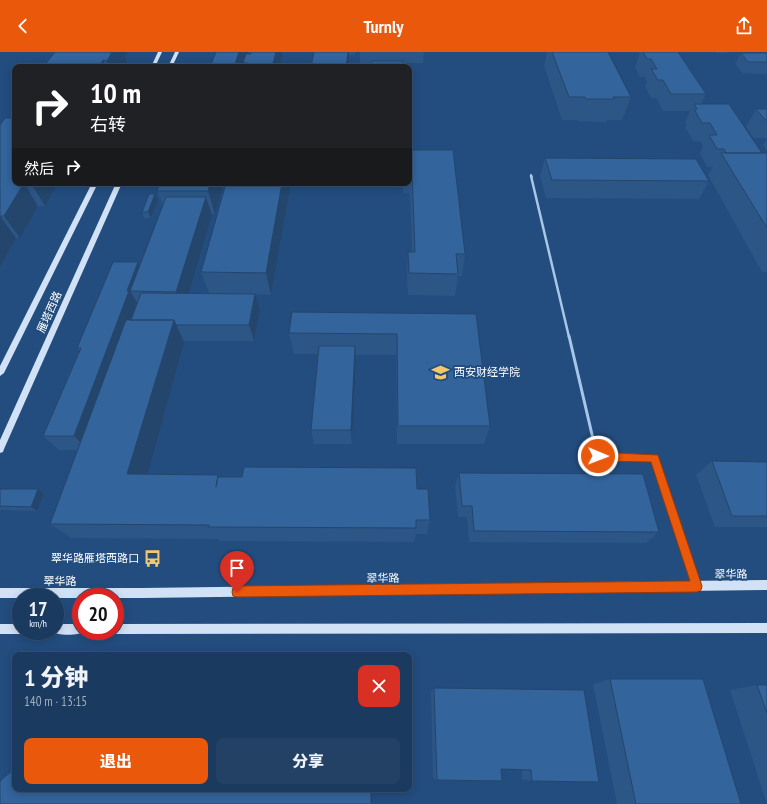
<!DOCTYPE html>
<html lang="zh">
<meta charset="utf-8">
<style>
:root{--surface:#1a3a5f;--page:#234165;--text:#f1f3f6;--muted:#9fadbd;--line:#385474;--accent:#ea580c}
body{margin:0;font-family:"PT Sans Narrow","Noto Sans SC",sans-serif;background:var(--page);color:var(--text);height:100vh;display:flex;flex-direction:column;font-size:15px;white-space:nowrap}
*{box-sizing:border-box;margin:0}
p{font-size:13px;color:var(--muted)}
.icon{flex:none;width:22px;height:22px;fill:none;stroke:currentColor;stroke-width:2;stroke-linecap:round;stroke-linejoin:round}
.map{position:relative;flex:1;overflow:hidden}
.panel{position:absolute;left:12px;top:600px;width:400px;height:140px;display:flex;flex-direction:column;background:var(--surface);border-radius:8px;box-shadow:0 2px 10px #0003,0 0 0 1px var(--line)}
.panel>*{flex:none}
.hud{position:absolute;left:12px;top:12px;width:400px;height:122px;border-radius:8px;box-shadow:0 2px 10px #0003,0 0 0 1px var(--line);background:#202124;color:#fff;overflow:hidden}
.speed{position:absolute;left:12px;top:536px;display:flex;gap:8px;font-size:20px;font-weight:700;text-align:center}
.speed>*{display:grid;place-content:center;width:52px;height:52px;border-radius:50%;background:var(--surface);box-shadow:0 2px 10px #0003,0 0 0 1px var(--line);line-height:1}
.speed small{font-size:10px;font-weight:400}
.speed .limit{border:6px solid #d22;background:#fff;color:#111}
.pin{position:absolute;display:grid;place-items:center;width:34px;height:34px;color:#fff;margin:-41px -17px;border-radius:50% 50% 50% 0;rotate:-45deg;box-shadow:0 0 4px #0007}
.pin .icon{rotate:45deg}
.me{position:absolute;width:44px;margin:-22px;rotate:91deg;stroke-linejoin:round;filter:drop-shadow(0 0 3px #0008)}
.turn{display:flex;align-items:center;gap:14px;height:84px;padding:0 12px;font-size:18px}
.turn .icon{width:52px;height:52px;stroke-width:2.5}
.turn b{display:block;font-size:28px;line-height:34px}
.then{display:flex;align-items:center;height:38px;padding:0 12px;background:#0003;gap:8px;font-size:15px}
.round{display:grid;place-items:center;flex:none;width:42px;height:42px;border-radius:8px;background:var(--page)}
.overview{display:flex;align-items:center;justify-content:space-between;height:68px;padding:0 12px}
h1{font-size:24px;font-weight:800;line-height:30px}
.primary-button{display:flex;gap:8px;margin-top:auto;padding:8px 12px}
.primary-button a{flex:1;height:46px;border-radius:8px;background:var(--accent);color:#fff;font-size:16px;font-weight:800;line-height:46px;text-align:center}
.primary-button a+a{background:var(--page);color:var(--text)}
header{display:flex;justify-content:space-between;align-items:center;height:52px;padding:0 12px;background:var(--accent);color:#fff;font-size:18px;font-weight:800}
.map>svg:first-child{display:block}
</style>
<header><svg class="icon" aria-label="back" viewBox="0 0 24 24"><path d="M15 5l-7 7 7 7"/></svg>Turnly<svg class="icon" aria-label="share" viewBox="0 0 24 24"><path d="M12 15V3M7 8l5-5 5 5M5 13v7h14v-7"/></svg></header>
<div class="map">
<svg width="767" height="752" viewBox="0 0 767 752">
<rect width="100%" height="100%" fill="#234d7f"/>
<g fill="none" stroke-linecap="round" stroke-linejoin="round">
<!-- lane-far3 -->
<path stroke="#a8c6e7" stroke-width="2" d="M531,123L532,125"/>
<!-- lane-far2 -->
<path stroke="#a8c6e7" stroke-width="2.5" d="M531,124L569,285"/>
<!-- lane-far1 -->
<path stroke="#a8c6e7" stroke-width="3" d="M569,284L597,404L655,406L682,490"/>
<!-- lane -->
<path stroke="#a8c6e7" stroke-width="4" d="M682,489L696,532"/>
<!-- secondary -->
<path fill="#d2e2f6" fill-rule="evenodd" d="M158,0H162L155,15H151Z
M175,0H179L172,15H168Z
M92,131H98L4,321L0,324V314Z
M116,131H122L4,397L3,400L0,401V388Z
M767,528V538L142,546H0V536H142Z
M767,571V581L115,582L111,579H115V572Z
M0,572H21V579H25L21,582H0Z
M55,572H81V579H85C80,584 56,584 51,579H55Z"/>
</g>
<!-- wall -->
<path fill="#2c5686" d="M55,0H128L125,5L127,10L125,15H43Z
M216,0H248L247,2H250L249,0H283L279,15H244V14L243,15H210Z
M314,0H355V3H349V15H311Z
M360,0H424L423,11H360Z
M547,0H608L631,45L622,68H607L606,70L579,69L578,68H562L544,14Z
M640,0H678L706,42L701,52L762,101H767V220H762L708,123L713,115H707L700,101L703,94L700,89H693L685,75L687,72L685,70L690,59H663L656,46H651L645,34L647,29L645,25H640L635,15Z
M716,0H727V1H716Z
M741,1H767V22L742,21L735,12Z
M767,54V99L763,93L767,87L766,86H754L746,75L756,57H765Z
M0,73L58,131L45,154H38L20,186H16L0,215Z
M409,98L465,202L462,224H458L455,244L408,243L407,222L408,200H412L410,141H403V131H409Z
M545,106L709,129L699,147L546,146L540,124Z
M160,131H224L215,162H212L188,241H209L201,220L291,131L271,243L255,242L260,259L254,289H184L147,422L219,425L417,437L430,468L427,482H416L414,490L219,489L218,487L71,486L50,472L78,398H59L43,384L79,299L77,296L138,210L140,214L163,154L157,139Z
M158,148L151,166H144L142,160Z
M476,262L490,374L484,392H397L396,303H355L356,310L352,392H314L311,378L318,302H294L289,281Z
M712,409L767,410V475H715L696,423Z
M459,421L659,480L646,491L469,490L467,465H458L455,434Z
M0,437H38L44,442L37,459L0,458Z
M610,627L741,752H617L593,632Z
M757,633H767V752L730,638Z
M434,636L584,638L532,729L522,727V717H501L437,728L433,726L431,639Z"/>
<!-- shaded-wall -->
<path fill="#24466d" d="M112,0H128L125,5L127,10L125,15H109L107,9Z
M239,0H248L245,11H243V15H234Z
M276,0H283L279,15H272Z
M348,0H349V15H346Z
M103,8L106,15H99Z
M24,131L38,154L20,186L4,164Z
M31,131H58L45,154Z
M210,131H224L215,162L208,139Z
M282,131H291L271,243L266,221Z
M155,142L158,148L151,166L148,160Z
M206,145L212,163L184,257L176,240Z
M0,164L16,186L0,215Z
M138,210L147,227L130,239L138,252L88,398L74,384L127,239Z
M255,242L260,259L254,289L249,273Z
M174,268L184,290L143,439L127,422Z
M355,294L356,310L352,392L351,378Z
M38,437L44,442L37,459L31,455Z
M371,737H372V752H371Z"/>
<!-- building -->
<path fill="#33649c" stroke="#24466d" d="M55,0H112L107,9L103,8L99,15H43Z
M216,0H239L234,15H210Z
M251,0H276L272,15H247L248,11H243L246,2H251Z
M314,0H348L346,15H311Z
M552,0H608L631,45H613L614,47H586L585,45H569Z
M643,0H678L706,42H671L663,28H658L651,17H657L651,7H647Z
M741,1H767V10H748Z
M372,9H403V15H372Z
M694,52H729L762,101H726L724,97H717L709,83H717L710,71H702L694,57H697Z
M756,57H767V68H765Z
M5,66H15V131H31H24L4,164H0V73Z
M409,98H453L465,202H456L458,222L409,221L408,200H415L412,118H409Z
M721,101H767V176Z
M545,106L696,107L709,129L552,128Z
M160,131H210L208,139H157Z
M226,131H282L266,221L201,220Z
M149,142H155L148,160H142Z
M166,145H206L176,240L130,239Z
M113,210H138L127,239H129L74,384H43L81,296H77Z
M141,241L255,242L249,273H176L174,268H131Z
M292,260L476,262L490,374H398L397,282L289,281Z
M126,268H174L127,422L218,423L216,435L218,425H242L244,415L416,416L417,437H428L430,468H416V476L208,475L209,473L50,472Z
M319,294H355L351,378H311Z
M712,409L767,410V464H732Z
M459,421L643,422L659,480L474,479L472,454H462Z
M0,437H38L31,455L0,454Z
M610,627H703L741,752H636Z
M757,633H767V661Z
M434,636L584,638L599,730L532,729L531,718L501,717L502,729L437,728Z
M15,716V737H371V752H0V729Z"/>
<!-- route -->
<path fill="#ea580c" stroke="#983908" d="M598,400L658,403L702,534L701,538L697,540L237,545L233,544L232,540L233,536L237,534L690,529L651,410L598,409L594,407L593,404L594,401Z"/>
<!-- icons -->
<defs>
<symbol id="school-bare" viewBox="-9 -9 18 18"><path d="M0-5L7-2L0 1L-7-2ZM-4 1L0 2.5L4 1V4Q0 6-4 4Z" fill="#f2c86b" stroke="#234d7f" stroke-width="2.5" paint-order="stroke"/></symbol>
<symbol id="bus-bare" viewBox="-9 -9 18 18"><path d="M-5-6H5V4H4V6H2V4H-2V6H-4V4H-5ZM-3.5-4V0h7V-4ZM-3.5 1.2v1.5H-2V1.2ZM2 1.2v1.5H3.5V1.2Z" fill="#f2c86b" stroke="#234d7f" stroke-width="2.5" paint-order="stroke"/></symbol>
</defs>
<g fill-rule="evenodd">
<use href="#school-bare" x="428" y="308" width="25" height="25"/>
<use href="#bus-bare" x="140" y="494" width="25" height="25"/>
</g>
<g text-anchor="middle" stroke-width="4" stroke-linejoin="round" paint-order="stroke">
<!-- street labels -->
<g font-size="11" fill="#fff" stroke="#234d7f">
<text transform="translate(49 260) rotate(-66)" y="4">雁塔西路</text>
<text transform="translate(731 522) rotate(-1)" y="4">翠华路</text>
<text transform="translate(383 526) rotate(-1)" y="4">翠华路</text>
<text x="60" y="533">翠华路</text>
</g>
<!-- poi labels -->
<g font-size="11" fill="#fff" stroke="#234d7f" text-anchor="start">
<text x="454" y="324">西安财经学院</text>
<text x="139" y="510" text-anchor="end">翠华路雁塔西路口</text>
</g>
</g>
</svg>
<div class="speed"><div>17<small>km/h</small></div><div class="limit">20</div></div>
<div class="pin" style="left:237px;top:540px;background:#d93025"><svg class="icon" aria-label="arrive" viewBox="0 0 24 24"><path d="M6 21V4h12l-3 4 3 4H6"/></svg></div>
<svg class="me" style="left:598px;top:404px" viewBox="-20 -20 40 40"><circle r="17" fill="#ea580c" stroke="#fff" stroke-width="3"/><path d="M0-11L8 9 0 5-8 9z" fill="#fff"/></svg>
<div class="hud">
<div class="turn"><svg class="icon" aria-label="right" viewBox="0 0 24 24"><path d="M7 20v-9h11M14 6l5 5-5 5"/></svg><div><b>10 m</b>右转</div></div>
<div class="then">然后<svg class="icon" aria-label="right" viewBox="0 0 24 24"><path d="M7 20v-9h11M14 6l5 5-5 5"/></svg></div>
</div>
<section class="panel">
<div class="overview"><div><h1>1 分钟</h1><p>140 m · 13:15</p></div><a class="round" style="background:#d93025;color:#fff"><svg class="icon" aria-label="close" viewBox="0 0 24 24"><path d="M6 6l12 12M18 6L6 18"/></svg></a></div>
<div class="primary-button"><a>退出</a><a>分享</a></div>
</section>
</div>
